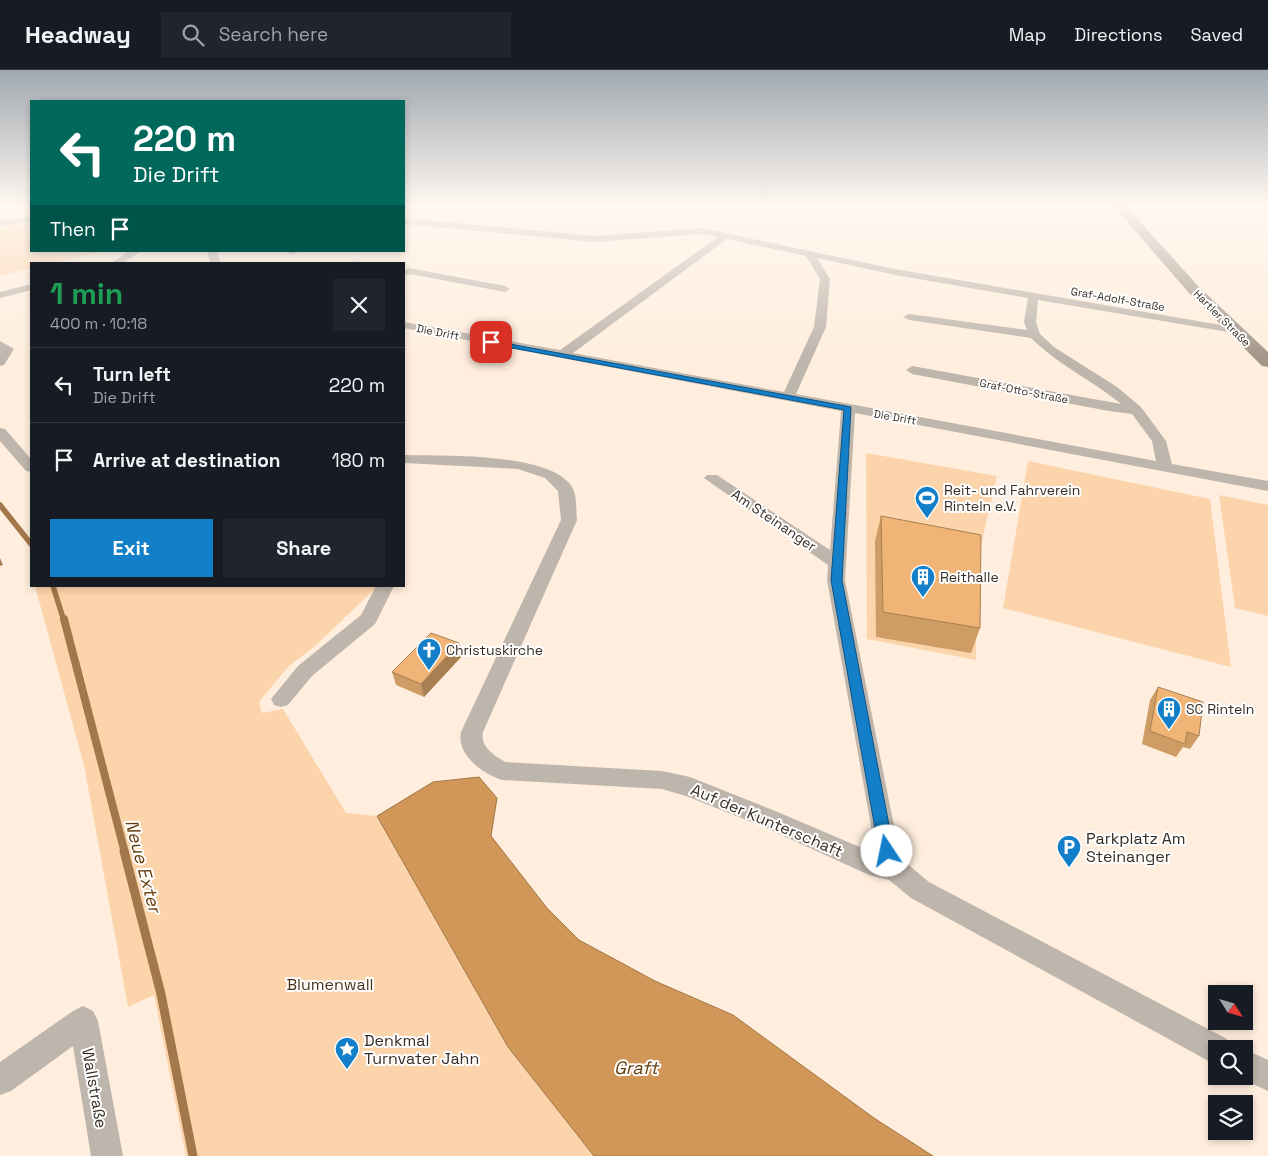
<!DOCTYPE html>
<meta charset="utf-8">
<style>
:root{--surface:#171b24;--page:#20242c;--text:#f1f3f6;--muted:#9ea1a6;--line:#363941;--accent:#137fc9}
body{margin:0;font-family:"Space Grotesk",sans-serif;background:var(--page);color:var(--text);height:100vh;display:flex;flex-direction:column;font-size:19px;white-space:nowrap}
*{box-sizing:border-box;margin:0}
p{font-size:16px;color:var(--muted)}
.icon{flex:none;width:28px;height:28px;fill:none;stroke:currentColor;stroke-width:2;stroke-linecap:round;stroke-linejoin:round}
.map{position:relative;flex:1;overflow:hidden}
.details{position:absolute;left:30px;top:192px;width:375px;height:325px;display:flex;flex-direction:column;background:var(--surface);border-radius:0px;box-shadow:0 2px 8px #0003}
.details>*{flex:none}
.top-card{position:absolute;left:30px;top:30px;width:375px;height:152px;border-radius:0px;box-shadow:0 2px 8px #0003;background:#00695c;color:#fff;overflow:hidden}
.needle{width:32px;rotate:127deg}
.fabs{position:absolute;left:1208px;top:915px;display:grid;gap:10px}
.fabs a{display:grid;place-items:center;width:45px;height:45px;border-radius:0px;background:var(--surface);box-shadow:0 2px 8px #0003;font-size:25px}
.pin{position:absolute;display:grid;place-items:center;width:42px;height:42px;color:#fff;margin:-21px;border-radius:10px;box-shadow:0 2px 8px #0006}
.me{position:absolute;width:55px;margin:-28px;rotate:349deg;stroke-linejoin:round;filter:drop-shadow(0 0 4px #0008)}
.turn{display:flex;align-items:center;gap:18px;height:105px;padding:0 20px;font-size:22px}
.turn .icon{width:65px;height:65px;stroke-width:2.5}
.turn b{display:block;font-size:35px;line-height:42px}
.then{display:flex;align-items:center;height:48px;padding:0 20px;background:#0003;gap:10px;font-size:19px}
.round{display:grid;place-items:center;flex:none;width:52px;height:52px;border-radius:0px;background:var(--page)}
.overview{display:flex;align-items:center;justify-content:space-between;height:85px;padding:0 20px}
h1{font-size:30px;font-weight:700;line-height:38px;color:#1e9e55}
.cta{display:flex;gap:10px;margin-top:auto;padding:10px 20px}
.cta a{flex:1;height:58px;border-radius:0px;background:var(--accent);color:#fff;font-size:20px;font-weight:700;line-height:58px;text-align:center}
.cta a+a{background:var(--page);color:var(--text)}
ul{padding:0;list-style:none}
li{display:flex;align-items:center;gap:15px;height:75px;padding:0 20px;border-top:1px solid var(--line)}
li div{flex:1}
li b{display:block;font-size:19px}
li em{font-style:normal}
header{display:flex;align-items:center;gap:30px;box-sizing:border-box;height:70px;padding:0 25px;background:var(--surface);border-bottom:1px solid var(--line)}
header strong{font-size:24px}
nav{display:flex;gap:28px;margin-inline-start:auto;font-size:18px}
.search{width:350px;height:45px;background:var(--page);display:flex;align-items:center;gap:12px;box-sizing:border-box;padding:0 18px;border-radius:0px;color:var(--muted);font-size:19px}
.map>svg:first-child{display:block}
</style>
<header>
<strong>Headway</strong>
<div class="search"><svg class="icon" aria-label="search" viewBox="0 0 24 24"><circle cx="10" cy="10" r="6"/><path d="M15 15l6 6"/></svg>Search here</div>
<nav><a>Map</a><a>Directions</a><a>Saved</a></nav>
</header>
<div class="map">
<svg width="1268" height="1086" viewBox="0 0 1268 1086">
<rect width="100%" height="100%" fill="#fed"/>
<!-- green -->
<path fill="#fcd4ab" d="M31,153V181H102L50,194H31V198L0,206V159Z
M866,383L997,406L977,492L976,590L867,569Z
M1028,391L1210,429L1231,597L1003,538Z
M1219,425L1268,435V546L1235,538Z
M35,516H378L315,576L288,597L259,632L262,643L283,639L346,743L377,746L433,712L479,707L497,728L491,766L547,838L579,870L655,911L733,945L874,1048L933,1086H186L154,925L128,937L84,695Z"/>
<!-- water -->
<path fill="#d19759" stroke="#a27749" d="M479,707L497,728L491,766L547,838L579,870L655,911L733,945L874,1048L933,1086H594L508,977L377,746L433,712Z"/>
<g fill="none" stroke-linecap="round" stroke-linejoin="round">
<!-- stream-far2 -->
<path stroke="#a27749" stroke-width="5.5" d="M0,435L31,474
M53,516L64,551"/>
<!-- stream-far1 -->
<path stroke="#a27749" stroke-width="8" d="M64,549L125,783"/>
<!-- stream -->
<path stroke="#a27749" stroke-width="9" d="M124,781L161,924L193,1086"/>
<!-- street -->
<path fill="#beb5ac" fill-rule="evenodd" d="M31,146V152L0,157V151Z
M404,148L595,166L701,158L895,199L1238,258L1240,260L1234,263L1038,230L1036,252L1040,264L1054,277L1117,317L1141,337L1166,371L1172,394L1268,411V421L855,343L845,510L899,781L904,791L929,812L1227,969L1230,979H1216V995L911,828L889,810L869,805L764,757L686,726L662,719L502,710C483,704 456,685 461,662L561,450L558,421L545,408L518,399L404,393V385C441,386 556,382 573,419C577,427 576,441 577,450L483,662C480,677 494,685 505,692L662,701L690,707L780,743L876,784L827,510L828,495L704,408L707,405H717L830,480L841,341L404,258V252L560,280L718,167L701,164L595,172L404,154ZM727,169L806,186L820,209L814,257L784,322L573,283ZM817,188L895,205L1028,228L1024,252L1027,260L909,244L903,247L909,250L1031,268C1058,295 1092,310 1121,334L912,296L906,300L912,304L1109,341L1132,344L1152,371L1156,391L796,324L826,257L830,209Z
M129,181H141L122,194H110Z
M207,181H217L221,194H211Z
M285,181H297L298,182L293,185Z
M357,191L362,192L363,194H352Z
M409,198L505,216L510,219L505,222L410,204L404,206V200Z
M31,214V220L0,228V222Z
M0,271L14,279L4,295L0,296Z
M0,358L5,359L31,389V402L26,401L0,371Z
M376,516H394L375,554L312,606L288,635L281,637L274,635L271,629L298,596L361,545Z
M83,936L93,941L98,951L123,1086H91L73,976L11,1021L0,1025V992L73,941Z
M1244,979L1268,990V1021L1236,1006H1244Z"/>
<!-- secondary -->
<path fill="#a4978a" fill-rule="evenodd" d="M1113,135H1125L1198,216L1268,282V297L1262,296L1188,222Z"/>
</g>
<!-- wall -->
<path fill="#ce9c65" d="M881,446L980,558L971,583L876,567L875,471Z
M462,586L424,627L396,615L392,602Z
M1158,617L1199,666L1190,679L1183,677L1176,687L1142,674L1150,630Z"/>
<!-- shaded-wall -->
<path fill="#a87f53" d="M0,488L3,495L0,496Z
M459,573L462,586L424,627L421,614Z"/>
<!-- building -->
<path fill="#f0b576" stroke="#a87f53" d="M881,446L981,465L980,558L883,542Z
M431,563L459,573L421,614L392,602Z
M1158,617L1203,632L1199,666L1187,662L1185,674L1150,661Z"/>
<!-- sky -->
<linearGradient id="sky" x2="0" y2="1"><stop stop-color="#9fa8af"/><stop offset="0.47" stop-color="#fff7f0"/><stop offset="1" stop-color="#fff7f0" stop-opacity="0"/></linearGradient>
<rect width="1268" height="287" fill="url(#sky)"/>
<!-- route -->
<path fill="#137fc9" stroke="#0c5383" d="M488,270L851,337L842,510L894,781L892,785L887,787L882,785L879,781L831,510L844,340L491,274L488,273Z"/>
<!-- icons -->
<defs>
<symbol id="stadium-pin" viewBox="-11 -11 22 30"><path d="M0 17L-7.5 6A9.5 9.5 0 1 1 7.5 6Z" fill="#137fc9" stroke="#fff"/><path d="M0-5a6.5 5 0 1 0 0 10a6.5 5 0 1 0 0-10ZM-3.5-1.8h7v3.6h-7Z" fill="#fff"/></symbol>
<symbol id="building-pin" viewBox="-11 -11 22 30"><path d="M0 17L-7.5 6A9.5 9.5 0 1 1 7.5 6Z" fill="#137fc9" stroke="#fff"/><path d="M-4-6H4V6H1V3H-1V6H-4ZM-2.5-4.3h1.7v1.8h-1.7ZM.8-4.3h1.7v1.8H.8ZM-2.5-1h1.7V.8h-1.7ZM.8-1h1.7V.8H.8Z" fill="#fff"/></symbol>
<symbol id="church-pin" viewBox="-11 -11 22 30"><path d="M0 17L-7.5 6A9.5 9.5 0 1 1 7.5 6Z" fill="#137fc9" stroke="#fff"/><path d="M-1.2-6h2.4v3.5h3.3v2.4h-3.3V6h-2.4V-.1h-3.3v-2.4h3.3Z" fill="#fff"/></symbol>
<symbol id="parking-pin" viewBox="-11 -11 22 30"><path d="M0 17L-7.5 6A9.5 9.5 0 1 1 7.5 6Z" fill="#137fc9" stroke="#fff"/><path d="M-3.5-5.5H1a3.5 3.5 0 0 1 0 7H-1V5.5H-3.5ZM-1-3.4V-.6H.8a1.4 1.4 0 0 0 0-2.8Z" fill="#fff"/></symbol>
<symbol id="sight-pin" viewBox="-11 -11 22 30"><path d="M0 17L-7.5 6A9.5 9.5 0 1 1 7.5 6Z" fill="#137fc9" stroke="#fff"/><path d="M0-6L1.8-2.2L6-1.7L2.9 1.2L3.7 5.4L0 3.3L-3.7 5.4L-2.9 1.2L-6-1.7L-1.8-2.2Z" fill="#fff"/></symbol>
</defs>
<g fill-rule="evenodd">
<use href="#stadium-pin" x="913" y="414" width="28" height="38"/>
<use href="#building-pin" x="909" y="493" width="28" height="38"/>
<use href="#church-pin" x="415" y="566" width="28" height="38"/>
<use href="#building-pin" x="1155" y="625" width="28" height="38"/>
<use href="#parking-pin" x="1055" y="763" width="28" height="38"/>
<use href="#sight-pin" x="333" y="965" width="28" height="38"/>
</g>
<g text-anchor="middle" stroke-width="4" stroke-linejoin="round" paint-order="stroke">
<!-- far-street labels -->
<g font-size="11" fill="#352d25" stroke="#fff">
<text transform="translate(1118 229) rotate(10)" y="4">Graf-Adolf-Straße</text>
<text transform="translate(1222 248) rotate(45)" y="4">Hartler Straße</text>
<text transform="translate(438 262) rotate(11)" y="4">Die Drift</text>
<text transform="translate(1024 321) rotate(11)" y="4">Graf-Otto-Straße</text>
<text transform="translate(895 347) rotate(10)" y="4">Die Drift</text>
</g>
<!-- poi labels -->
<g font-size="14" fill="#352d25" stroke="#fff" text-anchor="start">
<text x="944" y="425">Reit- und Fahrverein<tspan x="944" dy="16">Rinteln e.V.</tspan></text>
<text x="940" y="512">Reithalle</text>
<text x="446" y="585">Christuskirche</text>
<text x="1186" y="644">SC Rinteln</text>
</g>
<!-- street labels -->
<g font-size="14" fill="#352d25" stroke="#fff">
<text transform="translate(774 450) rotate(34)" y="5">Am Steinanger</text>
</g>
<!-- near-street labels -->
<g font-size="16" fill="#352d25" stroke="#fff">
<text transform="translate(767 750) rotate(23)" y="6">Auf der Kunterschaft</text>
<text transform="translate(95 1018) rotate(80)" y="6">Wallstraße</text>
</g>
<!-- near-poi labels -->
<g font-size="16" fill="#352d25" stroke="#fff" text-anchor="start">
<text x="1086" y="774">Parkplatz Am<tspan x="1086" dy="18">Steinanger</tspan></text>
<text x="364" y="976">Denkmal<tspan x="364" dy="18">Turnvater Jahn</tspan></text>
</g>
<!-- near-park labels -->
<g font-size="16" fill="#4c3318" stroke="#fff">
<text x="330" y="920">Blumenwall</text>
</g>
<!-- near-water labels -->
<g font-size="18" font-style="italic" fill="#674010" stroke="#fff">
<text transform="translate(143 796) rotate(75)" y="6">Neue Exter</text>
<text x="636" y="1004">Graft</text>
</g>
</g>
</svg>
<div class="fabs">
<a><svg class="needle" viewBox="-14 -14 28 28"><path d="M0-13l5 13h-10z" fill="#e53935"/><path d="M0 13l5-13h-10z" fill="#9ea1a6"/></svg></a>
<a><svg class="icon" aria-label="search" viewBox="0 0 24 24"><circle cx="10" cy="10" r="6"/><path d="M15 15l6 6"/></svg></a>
<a><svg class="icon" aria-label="layers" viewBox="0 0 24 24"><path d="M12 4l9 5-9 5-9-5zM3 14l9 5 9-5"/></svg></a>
</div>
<div class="pin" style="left:491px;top:272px;background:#d93025"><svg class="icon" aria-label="arrive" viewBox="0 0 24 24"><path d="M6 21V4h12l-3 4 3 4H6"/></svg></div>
<svg class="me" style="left:887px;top:781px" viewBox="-20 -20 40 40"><circle r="19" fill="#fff"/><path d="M0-13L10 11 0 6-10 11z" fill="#137fc9"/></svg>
<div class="top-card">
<div class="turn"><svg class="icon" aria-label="left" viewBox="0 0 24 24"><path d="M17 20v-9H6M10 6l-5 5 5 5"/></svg><div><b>220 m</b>Die Drift</div></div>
<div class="then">Then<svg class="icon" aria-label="arrive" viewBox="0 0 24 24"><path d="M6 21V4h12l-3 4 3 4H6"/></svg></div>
</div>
<section class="details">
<div class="overview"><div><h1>1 min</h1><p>400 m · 10:18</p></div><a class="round"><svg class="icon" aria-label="close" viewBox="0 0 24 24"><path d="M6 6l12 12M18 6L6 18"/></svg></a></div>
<ul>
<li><svg class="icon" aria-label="left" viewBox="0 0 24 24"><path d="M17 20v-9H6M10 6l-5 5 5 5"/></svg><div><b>Turn left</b><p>Die Drift</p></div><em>220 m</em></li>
<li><svg class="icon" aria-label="arrive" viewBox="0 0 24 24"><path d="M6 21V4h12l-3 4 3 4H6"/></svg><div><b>Arrive at destination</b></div><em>180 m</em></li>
</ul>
<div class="cta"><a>Exit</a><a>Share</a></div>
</section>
</div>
